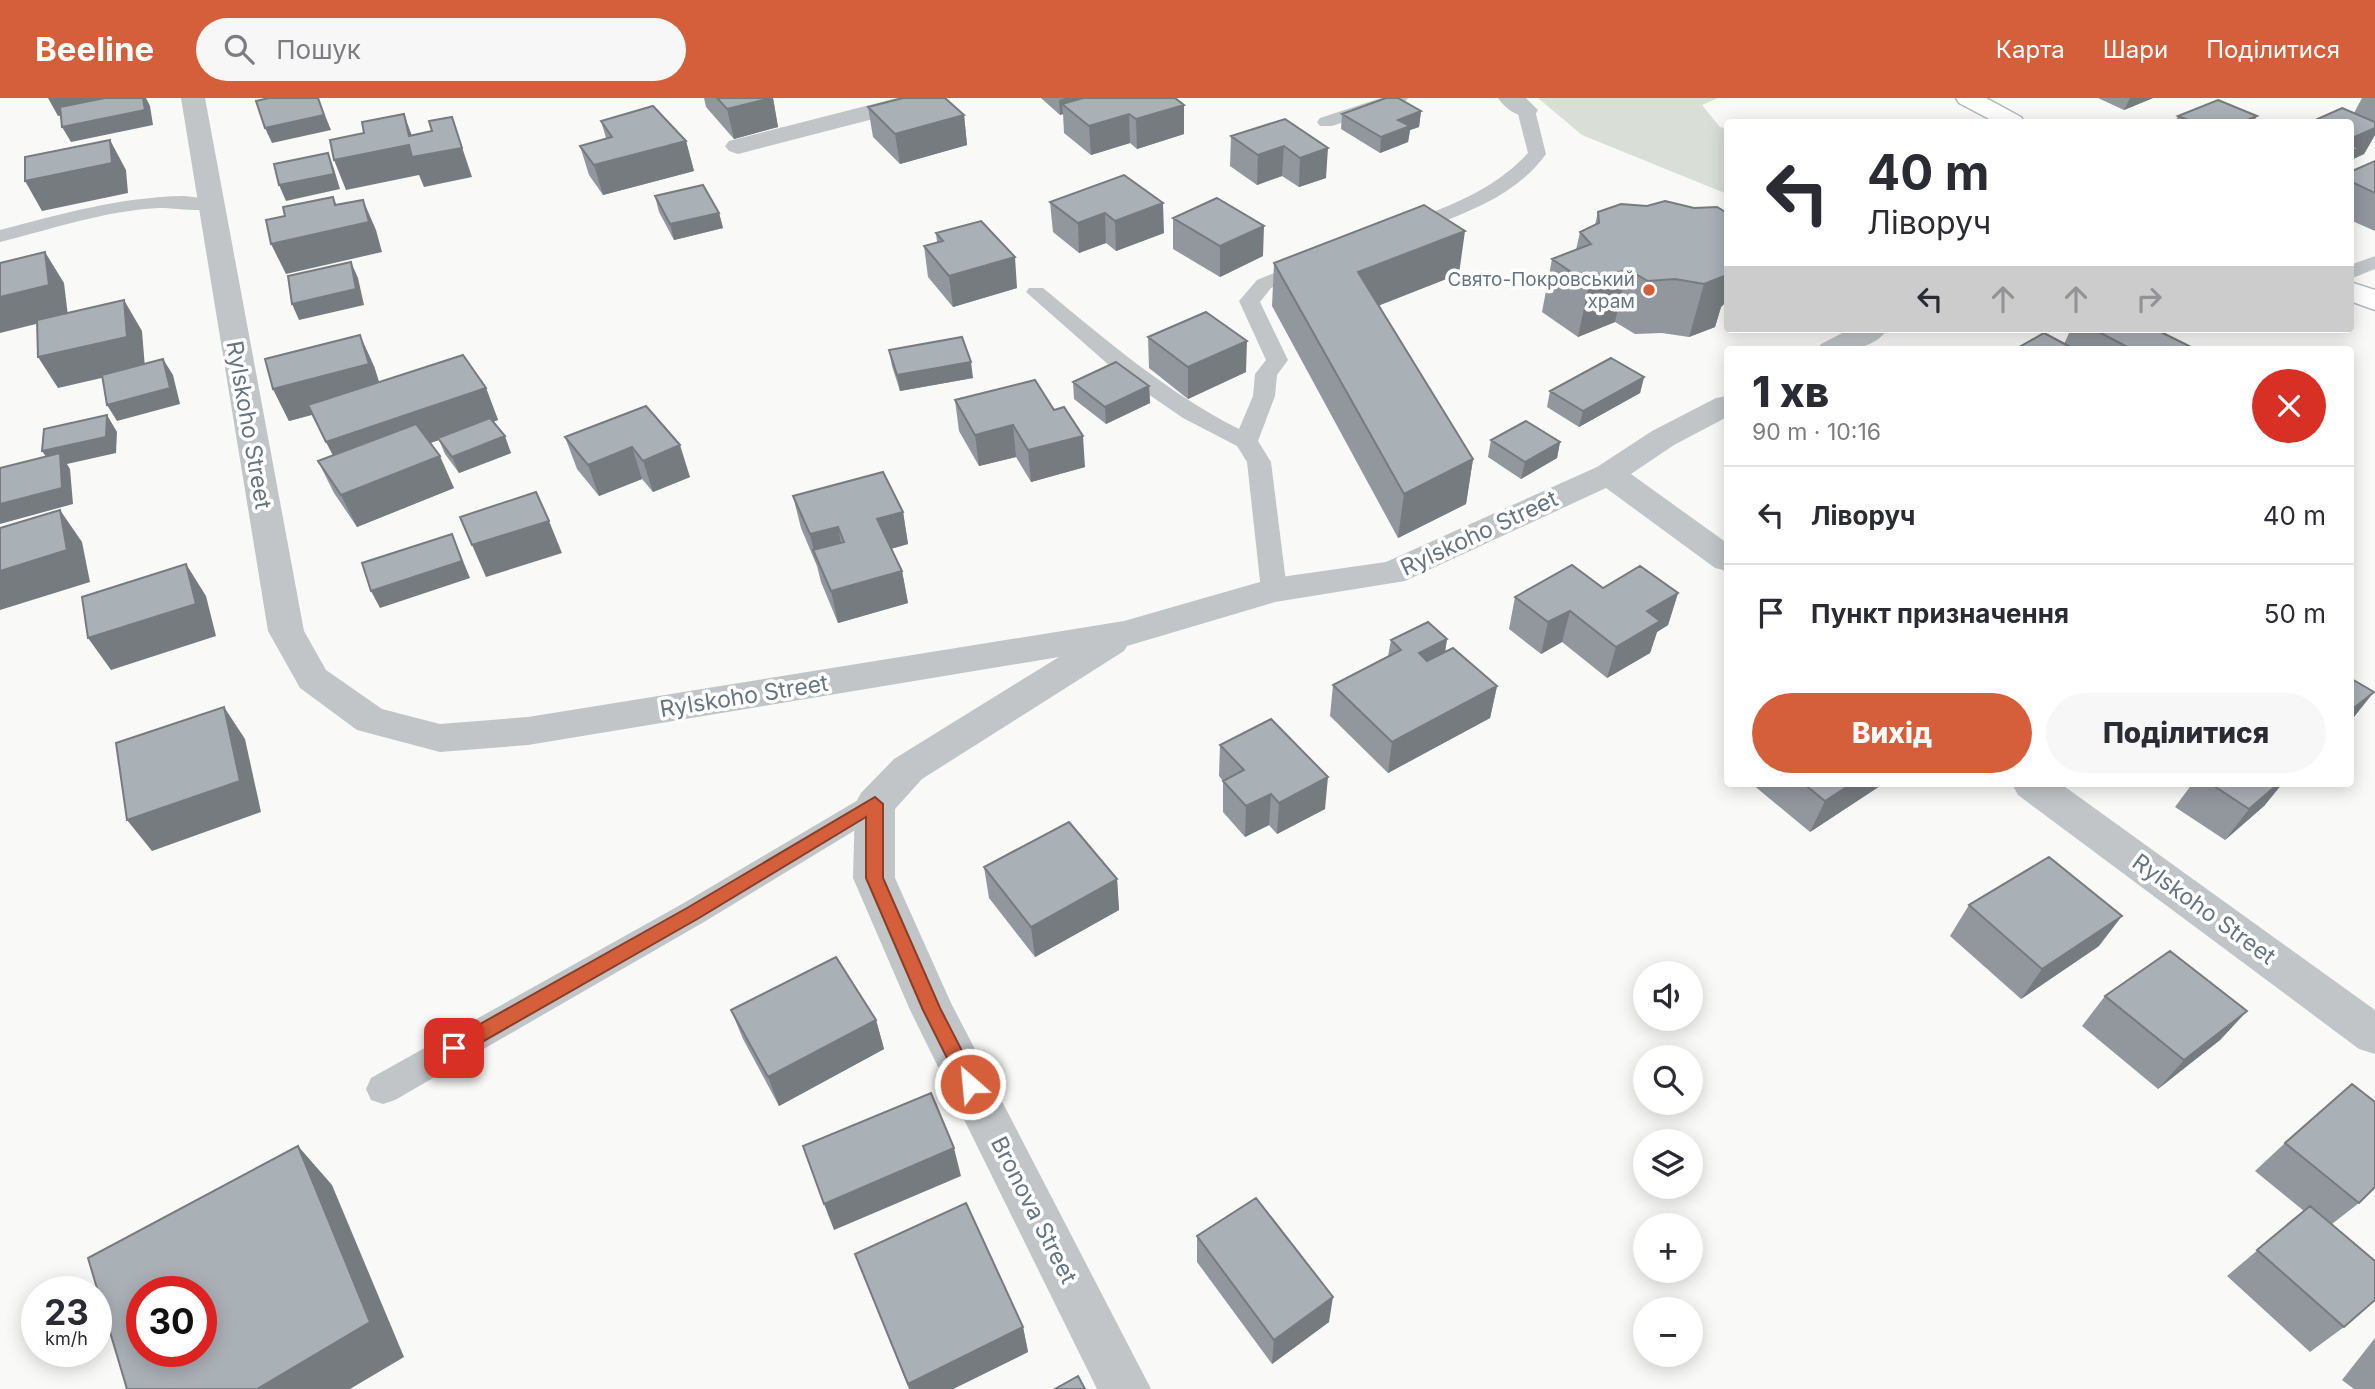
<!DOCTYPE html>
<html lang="uk">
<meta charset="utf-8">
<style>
:root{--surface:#fff;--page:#f7f7f7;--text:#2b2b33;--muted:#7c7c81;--line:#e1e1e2;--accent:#d55f3b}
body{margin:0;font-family:Inter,sans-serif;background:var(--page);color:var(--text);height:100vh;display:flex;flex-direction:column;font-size:26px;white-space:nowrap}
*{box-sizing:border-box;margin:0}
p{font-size:23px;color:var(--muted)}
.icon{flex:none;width:38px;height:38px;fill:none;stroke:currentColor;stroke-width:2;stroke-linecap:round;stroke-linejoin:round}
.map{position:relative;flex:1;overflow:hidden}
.panel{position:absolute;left:1724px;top:248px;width:630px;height:441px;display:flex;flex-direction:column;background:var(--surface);border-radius:7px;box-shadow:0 4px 18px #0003}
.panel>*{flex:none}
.hud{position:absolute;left:1724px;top:21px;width:630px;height:214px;border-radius:7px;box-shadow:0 4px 18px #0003;background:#fff;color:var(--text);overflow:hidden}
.controls{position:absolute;left:1633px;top:863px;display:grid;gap:14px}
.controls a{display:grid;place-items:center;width:70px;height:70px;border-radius:50%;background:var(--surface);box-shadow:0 4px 18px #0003;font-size:35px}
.speed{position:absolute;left:21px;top:1178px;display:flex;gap:14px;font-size:35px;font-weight:700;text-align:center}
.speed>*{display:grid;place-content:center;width:91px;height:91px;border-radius:50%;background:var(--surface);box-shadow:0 4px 18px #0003;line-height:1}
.speed small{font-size:18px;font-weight:400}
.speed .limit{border:10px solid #d22;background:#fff;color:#111}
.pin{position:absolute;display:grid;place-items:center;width:60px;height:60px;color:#fff;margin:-30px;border-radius:14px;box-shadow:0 4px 10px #0006}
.me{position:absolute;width:77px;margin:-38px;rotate:333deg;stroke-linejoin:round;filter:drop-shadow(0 0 5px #0008)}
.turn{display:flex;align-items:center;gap:24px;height:147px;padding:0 28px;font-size:32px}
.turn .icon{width:91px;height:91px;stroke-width:2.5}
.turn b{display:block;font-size:49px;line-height:60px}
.lanes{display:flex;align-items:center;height:66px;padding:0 28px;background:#0003;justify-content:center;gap:35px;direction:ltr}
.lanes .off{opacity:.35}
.round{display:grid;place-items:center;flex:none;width:74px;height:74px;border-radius:37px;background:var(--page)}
.overview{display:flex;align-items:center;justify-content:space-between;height:119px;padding:0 28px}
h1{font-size:42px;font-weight:800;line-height:52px}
.action{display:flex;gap:14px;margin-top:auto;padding:14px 28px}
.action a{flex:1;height:80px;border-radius:42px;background:var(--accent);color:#fff;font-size:28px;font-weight:800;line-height:80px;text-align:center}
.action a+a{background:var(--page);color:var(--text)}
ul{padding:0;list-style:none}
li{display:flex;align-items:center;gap:21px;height:98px;padding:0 28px;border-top:2px solid var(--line)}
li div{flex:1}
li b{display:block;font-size:26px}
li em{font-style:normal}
header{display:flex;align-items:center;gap:42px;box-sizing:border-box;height:98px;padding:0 35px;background:var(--accent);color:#fff}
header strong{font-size:33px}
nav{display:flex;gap:38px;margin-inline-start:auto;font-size:24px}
.search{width:490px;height:63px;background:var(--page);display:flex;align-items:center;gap:18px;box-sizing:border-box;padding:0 24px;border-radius:38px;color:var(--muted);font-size:26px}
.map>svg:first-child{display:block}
</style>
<header>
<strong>Beeline</strong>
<div class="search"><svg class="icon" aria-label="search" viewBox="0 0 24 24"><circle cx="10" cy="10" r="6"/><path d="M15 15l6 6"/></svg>Пошук</div>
<nav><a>Карта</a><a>Шари</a><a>Поділитися</a></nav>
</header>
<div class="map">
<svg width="2375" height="1291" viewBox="0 0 2375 1291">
<rect width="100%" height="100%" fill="#f9f9f7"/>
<!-- green -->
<path fill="#d9ded7" d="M1538,0H1718L1702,7L1720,29L1727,31V96L1582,37Z"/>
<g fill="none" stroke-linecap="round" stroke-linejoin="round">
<defs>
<path id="secondary" d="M1956,0H1986L2021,19L2024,24H1995L1959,5Z
M2350,184L2375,192V212L2350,203Z"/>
</defs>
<!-- secondary casing -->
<use href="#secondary" stroke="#b3b9bd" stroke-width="3"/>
<!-- lane -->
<path fill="#c1c5c8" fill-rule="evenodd" d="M1381,0H1408L1405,4L1332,28H1320L1317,24L1320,20Z
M1526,7L1535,12L1546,56C1520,93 1476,111 1435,127C1423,131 1411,138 1398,135L1395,131L1398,127C1445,110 1493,93 1528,55L1517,12Z
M184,98L210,101L220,107C212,117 172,109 158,110C104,113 52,131 0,144V132C61,116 120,99 184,98Z
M2375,158V171L2350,181V167Z
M1308,161L1315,163L1318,167L1315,171L1271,190L1260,204L1288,262L1277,277L1275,298L1258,343L1271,364L1287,492L1283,498L1274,501L1265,498L1261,492L1247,364L1237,348L1183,320L1119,276L1026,194L1029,190H1043C1106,242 1166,294 1239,331L1253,298L1255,276L1266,262L1239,203L1257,182Z
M875,695L885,698L889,706L885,714L704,824L395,1002L383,1006L371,1002L366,991L371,980L682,806L865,698Z"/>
<!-- street -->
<path fill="#c1c5c8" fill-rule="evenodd" d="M181,0H205L304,533L326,572L382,611L440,626L528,619L1124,523L1274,480L1386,464L1597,369L1652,333L1716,300L1727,298V319L1674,347L1631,376L1727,445V473L1715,470L1606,390L1405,483L1275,504L1127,548L1124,553L922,681L895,711V780L951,905L1151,1291H1097L910,912L853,780L855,706L861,695L894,661L1059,559L528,647L440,654L357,632L300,590L268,533Z
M897,0H938L935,5L738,56L729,53L725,48L729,43Z
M1498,0H1526L1538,12L1535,17C1520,21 1507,13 1498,0Z
M1850,231H1888C1872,254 1842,252 1817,252L1821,246Z
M2012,686H2061L2375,912V956L2359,951L2018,697Z"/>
<!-- secondary -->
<use href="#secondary" fill="#fff" fill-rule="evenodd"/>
</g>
<!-- wall -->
<path fill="#91979d" d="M704,0H773L778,29L734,41L706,9Z
M1041,0H1175L1184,7V36L1137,51L1130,45L1091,57L1064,35L1063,16L1060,17Z
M2098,0H2153L2124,12Z
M2362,0H2375V37L2364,56L2351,62L2350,64V24L2354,15Z
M868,9L964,17L967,47L900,66L873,39Z
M1421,13L1419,29L1410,32L1408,44L1380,55L1341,31L1342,16Z
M2178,18H2257L2253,24H2175Z
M1285,21L1326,80L1299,89L1282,78L1257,87L1230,68L1231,38Z
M601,23L686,43L694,73L603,97L589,77L580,48L606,40Z
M2375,63V133L2350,122V74Z
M1124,77L1164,135L1116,153L1106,145L1079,155L1053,134L1050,104Z
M655,98L719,115L723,130L674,142L659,114Z
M1647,108L1694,110L1727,115V203L1721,209L1715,229L1689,239L1662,235L1635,236L1615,224L1578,239L1542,214L1552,161L1576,152L1580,134L1595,127L1598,114Z
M1173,120L1263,158L1220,179L1173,151Z
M936,135L1017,190L953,209L928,179L924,148L937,144Z
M1274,165L1459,176L1379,207L1473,361L1466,406L1398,440L1272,208Z
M2071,231H2155L2197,252H2014L2064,246Z
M1148,239L1246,274L1188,301L1149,270Z
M889,252L973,280L900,293L892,268Z
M374,268L379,284L486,290L498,322L493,324L511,355L459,375L445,356L439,342L430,345L454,390L357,429L334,395L318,363L333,357L312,317L289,323L273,291Z
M1644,279L1640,295L1579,329L1547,309L1550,293Z
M1073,284L1149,288L1150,305L1106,326L1074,301Z
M955,302L1054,312L1085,369L1031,384L1016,359L979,368L959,333Z
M646,308L690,379L653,394L642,381L599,398L577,371L565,339Z
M1491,342L1560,344L1557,360L1521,381L1488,359Z
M793,398L903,414L908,446L891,451L902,473L908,505L838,525L821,484L817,468L801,430Z
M1603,490L1678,495L1668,527L1657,534L1650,555L1607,580L1562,544L1541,556L1509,531L1515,499Z
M1447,541L1445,554L1497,588L1490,620L1388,675L1330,618L1333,587L1388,558L1391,542Z
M1220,647L1325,711L1277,736L1269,727L1245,739L1223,714V683L1219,678Z
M1752,686H1883L1810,734Z
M2192,686H2282L2264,708L2225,742L2175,709Z
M984,769L1117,781L1119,812L1035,859L989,800Z
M1969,807L2099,848L2021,901L1950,838Z
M2105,898L2247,913L2220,942L2158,991L2082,928Z
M731,912L876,922L884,951L779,1008L743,941Z
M2285,1045L2359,1105L2332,1126L2344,1229L2310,1254L2227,1178L2304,1113L2255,1073Z
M1197,1138L1329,1224L1272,1266L1197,1164Z
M855,1156L1023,1229L1028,1254L953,1291H909Z
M2375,1240V1291H2354L2342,1282Z"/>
<!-- shaded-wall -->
<path fill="#767b7f" d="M48,0H146L150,8L153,27L71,44L62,29L144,0L58,18Z
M318,0L331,32L272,45L265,30Z
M773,0L778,29L734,41L727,11Z
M1066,0H1110L1062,6L1063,16L1060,17L1059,2Z
M2130,0H2153L2124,12Z
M1184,7V36L1137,51L1136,21Z
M1421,13L1419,29L1410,32L1408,44L1380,55L1381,39L1398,22Z
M404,16L415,46L452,19L472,79L424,89L419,77L346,92L334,62L409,38Z
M1129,16L1130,45L1091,57L1089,28Z
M964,17L967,47L900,66L895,36Z
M2257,18L2253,24H2242Z
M2375,30V37L2364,56L2351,62L2350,64V41Z
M110,42L126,72L128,95L42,113L25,83Z
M686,43L694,73L603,97L594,67Z
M1284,48L1282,78L1257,87L1258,57Z
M1328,50L1326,80L1299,89L1300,60Z
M328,55L334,71L340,91L286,103L279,87Z
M333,99L346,129L363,102L376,132L382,154L286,176L271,146L335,107Z
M1163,105L1164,135L1116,153L1115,123Z
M719,115L723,130L674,142L670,126Z
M1105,115L1106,145L1079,155L1078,125Z
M1264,128L1263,158L1220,179V148Z
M1465,133L1459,176L1355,217L1358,174Z
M45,154L64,185L68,218L0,235V199Z
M1015,159L1017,190L953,209L949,178Z
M351,164L358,180L364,207L299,222L292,206Z
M1627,171L1615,224L1578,239L1589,186Z
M1727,172V203L1721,209L1715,229L1689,239L1704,186Z
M124,202L142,233L145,270L58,290L38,259Z
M360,237L374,268L383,297L289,323L273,291Z
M1247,243L1246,274L1188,301V269Z
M163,261L173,277L180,306L117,323L107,307Z
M971,264L973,280L900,293L897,277Z
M1644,279L1640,295L1579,329L1583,313Z
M1149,288L1150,305L1106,326L1105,309Z
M486,290L498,322L342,375L326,344Z
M107,317L117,334L116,355L67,366L70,371L73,406L0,426V406L53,369L42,353Z
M1013,327L1016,359L979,368L975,337Z
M505,338L511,355L459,375L452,359Z
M1083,338L1085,369L1031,384L1028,352Z
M1560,344L1557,360L1521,381L1525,364Z
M680,347L690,379L653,394L643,363Z
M632,349L642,381L599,398L588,367Z
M440,358L454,390L357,429L341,397Z
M1473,361L1466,406L1398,440L1404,396Z
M60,412L82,444L90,484L0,512V473Z
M903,414L908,446L883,453L877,421Z
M549,423L562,455L486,479L472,447Z
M838,429L844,461L813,452L817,468L810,436Z
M452,436L470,480L380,510L371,493Z
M186,466L206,498L216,538L111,572L88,540Z
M902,473L908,505L838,525L831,493Z
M1678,495L1668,527L1657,534L1650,555L1607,580L1616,549L1647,513Z
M1570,513L1562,544L1541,556L1548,524Z
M1447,541L1442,573L1414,587L1419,555Z
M1497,588L1490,620L1388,675L1392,644Z
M2374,594L2350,624V613Z
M224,609L245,641L261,714L152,753L127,722Z
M1328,679L1325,711L1277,736L1279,705Z
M1851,686H1883L1810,734L1825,703Z
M2278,686H2282L2264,708L2225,742L2249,711Z
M1271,696L1269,727L1245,739L1246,708Z
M1117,781L1119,812L1035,859L1031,829Z
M2122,818L2099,848L2021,901L2042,871Z
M2247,913L2220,942L2158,991L2184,962Z
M876,922L884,951L779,1008L768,979Z
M298,1048L332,1087L404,1259L350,1291H257Z
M954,1050L961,1078L834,1132L824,1106Z
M1333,1199L1329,1224L1272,1266L1274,1242Z
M1023,1229L1028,1254L953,1291H910L908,1286Z"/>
<!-- building -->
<path fill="#a9b0b6" stroke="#767b7f" stroke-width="2" fill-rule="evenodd" d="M105,0H143L145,12L62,29L60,9Z
M269,0H318L324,17L265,30L256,3Z
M717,0H771L727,11Z
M903,0H945L964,17L895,36L868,9Z
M1083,0H1175L1184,7L1136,21L1129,16L1089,28L1062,6Z
M1386,0H1398L1421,13L1398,22L1410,28L1381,39L1342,16Z
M2218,2L2257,18L2242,24H2193L2178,18Z
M653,8L686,43L594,67L580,48L612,39L601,23Z
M2342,10L2375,24V30L2350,41V24H2311Z
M404,16L409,38L432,33L429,23L452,19L462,50L412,59L409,47L334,62L330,42L364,35L362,24Z
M1285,21L1328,50L1300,60L1284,48L1258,57L1231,38Z
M110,42L112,65L25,83V59Z
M2350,46L2358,50L2350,54Z
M328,55L334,76L279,87L274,66Z
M2375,63V95L2350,83V74Z
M1124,77L1163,105L1115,123L1105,115L1078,125L1050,104Z
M703,87L719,115L670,126L655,98Z
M333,99L335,107L363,102L369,124L271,146L266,122L285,118L283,109Z
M1217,100L1264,128L1220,148L1173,120Z
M1665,103L1694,110L1717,109L1727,115V177L1704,186L1675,181L1648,183L1627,171L1589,186L1552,161L1591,146L1580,134L1599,125L1598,114L1621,106L1647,108Z
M1424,107L1465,133L1358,174L1473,361L1404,396L1274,165Z
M981,123L1015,159L949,178L924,148L943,143L936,135Z
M45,154L49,187L0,199V165Z
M351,164L356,191L292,206L288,178Z
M124,202L127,239L38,259L37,222Z
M1206,214L1247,243L1188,269L1148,239Z
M2093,231H2155L2197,252H2133Z
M2044,235L2076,252H2014Z
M360,237L369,266L273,291L265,261Z
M962,239L971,264L897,277L889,252Z
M463,257L486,290L326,344L308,307Z
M1611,260L1644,279L1583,313L1550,293Z
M163,261L170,290L107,307L102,277Z
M1116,264L1149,288L1105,309L1073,284Z
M1035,282L1054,312L1064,309L1083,338L1028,352L1013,327L975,337L955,302Z
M646,308L680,347L643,363L632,349L588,367L565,339Z
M107,317L106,339L42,353L44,331Z
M490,320L505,338L452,359L438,340Z
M1526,323L1560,344L1525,364L1491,342Z
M416,326L440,358L341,397L318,363Z
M60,355L62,390L0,406V370Z
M883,374L903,414L877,421L902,473L831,493L813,452L844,444L838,429L810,436L793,398Z
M536,394L549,423L472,447L460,419Z
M60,412L67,452L0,473V430Z
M452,436L462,463L371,493L362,465Z
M186,466L196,506L88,540L82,499Z
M1572,467L1603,490L1640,468L1678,495L1647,513L1660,523L1616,549L1570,513L1548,524L1515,499Z
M1428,524L1447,541L1419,555L1427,563L1453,550L1497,588L1392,644L1333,587L1401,552L1391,542Z
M2350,580L2374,594L2350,613Z
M224,609L240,683L127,722L116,645Z
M1271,621L1328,679L1279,705L1271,696L1246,708L1223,683L1244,672L1220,647Z
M1804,686H1851L1825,703Z
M2211,686H2278L2249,711Z
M1069,724L1117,781L1031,829L984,769Z
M2049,759L2122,818L2042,871L1969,807Z
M2170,853L2247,913L2184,962L2105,898Z
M836,859L876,922L768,979L731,912Z
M2352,986L2375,1004V1089L2359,1105L2285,1045Z
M931,995L954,1050L824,1106L803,1048Z
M298,1048L370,1224L257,1291H127L88,1160ZM142,1194H201V1253H142Z
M1256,1100L1333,1199L1274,1242L1197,1138Z
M966,1105L1023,1229L908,1286L855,1156Z
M2310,1108L2375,1163V1202L2344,1229L2257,1152Z
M1078,1278L1085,1291H1055Z"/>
<!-- route -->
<path fill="#d55f3b" stroke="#8a3e26" stroke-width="2" d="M875,699L883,706V780L940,910L979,986L976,992L970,994L963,992L923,912L866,780V719L699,820L461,956L454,958L448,956L445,950L448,944L687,810Z"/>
<!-- markers -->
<circle fill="#d55f3b" stroke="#fff" stroke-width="2.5" cx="1649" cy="192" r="7"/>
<g text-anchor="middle" stroke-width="7" stroke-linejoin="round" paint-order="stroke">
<!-- far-poi labels -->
<g font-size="19" fill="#667580" stroke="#fff" text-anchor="end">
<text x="1635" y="188">Свято-Покровський<tspan x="1635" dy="22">храм</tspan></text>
</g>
<!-- street labels -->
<g font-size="23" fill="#667580" stroke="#fff">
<text transform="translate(249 327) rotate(80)" y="8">Rylskoho Street</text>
<text transform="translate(1479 435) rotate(-25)" y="8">Rylskoho Street</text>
<text transform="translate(744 598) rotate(-9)" y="8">Rylskoho Street</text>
<text transform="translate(2204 811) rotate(36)" y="8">Rylskoho Street</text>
<text transform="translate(1034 1112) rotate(63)" y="8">Bronova Street</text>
</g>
</g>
</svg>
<div class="controls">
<a><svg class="icon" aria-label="sound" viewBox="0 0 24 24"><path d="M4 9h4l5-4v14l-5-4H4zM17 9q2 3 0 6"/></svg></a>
<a><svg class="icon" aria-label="search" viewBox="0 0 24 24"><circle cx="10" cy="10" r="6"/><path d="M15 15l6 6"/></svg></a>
<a><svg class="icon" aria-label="layers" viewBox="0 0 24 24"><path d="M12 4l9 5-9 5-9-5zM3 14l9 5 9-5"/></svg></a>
<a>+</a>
<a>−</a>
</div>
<div class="speed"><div>23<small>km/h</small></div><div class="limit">30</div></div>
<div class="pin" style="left:454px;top:950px;background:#d93025"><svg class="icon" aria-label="arrive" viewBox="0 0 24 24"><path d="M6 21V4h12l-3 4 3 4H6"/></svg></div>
<svg class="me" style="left:970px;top:986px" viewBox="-20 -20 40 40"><circle r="17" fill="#d55f3b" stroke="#fff" stroke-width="3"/><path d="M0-11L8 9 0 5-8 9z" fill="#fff"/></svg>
<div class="hud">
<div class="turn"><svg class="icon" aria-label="left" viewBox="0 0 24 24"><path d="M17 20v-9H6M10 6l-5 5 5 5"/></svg><div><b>40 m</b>Ліворуч</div></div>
<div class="lanes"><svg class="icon" aria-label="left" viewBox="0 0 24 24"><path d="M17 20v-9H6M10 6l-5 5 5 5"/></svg><svg class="icon off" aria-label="ahead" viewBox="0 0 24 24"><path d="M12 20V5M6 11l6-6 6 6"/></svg><svg class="icon off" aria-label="ahead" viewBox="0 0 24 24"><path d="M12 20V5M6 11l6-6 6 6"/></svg><svg class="icon off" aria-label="right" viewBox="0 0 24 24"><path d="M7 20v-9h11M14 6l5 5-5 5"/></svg></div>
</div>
<section class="panel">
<div class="overview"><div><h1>1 хв</h1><p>90 m · 10:16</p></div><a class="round" style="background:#d93025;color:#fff"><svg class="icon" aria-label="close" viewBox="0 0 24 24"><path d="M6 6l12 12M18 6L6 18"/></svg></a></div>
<ul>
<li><svg class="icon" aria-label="left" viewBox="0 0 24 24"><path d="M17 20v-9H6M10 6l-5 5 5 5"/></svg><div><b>Ліворуч</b></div><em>40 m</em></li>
<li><svg class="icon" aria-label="arrive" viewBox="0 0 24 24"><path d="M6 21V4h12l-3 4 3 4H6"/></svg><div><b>Пункт призначення</b></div><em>50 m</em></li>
</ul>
<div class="action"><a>Вихід</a><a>Поділитися</a></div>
</section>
</div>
